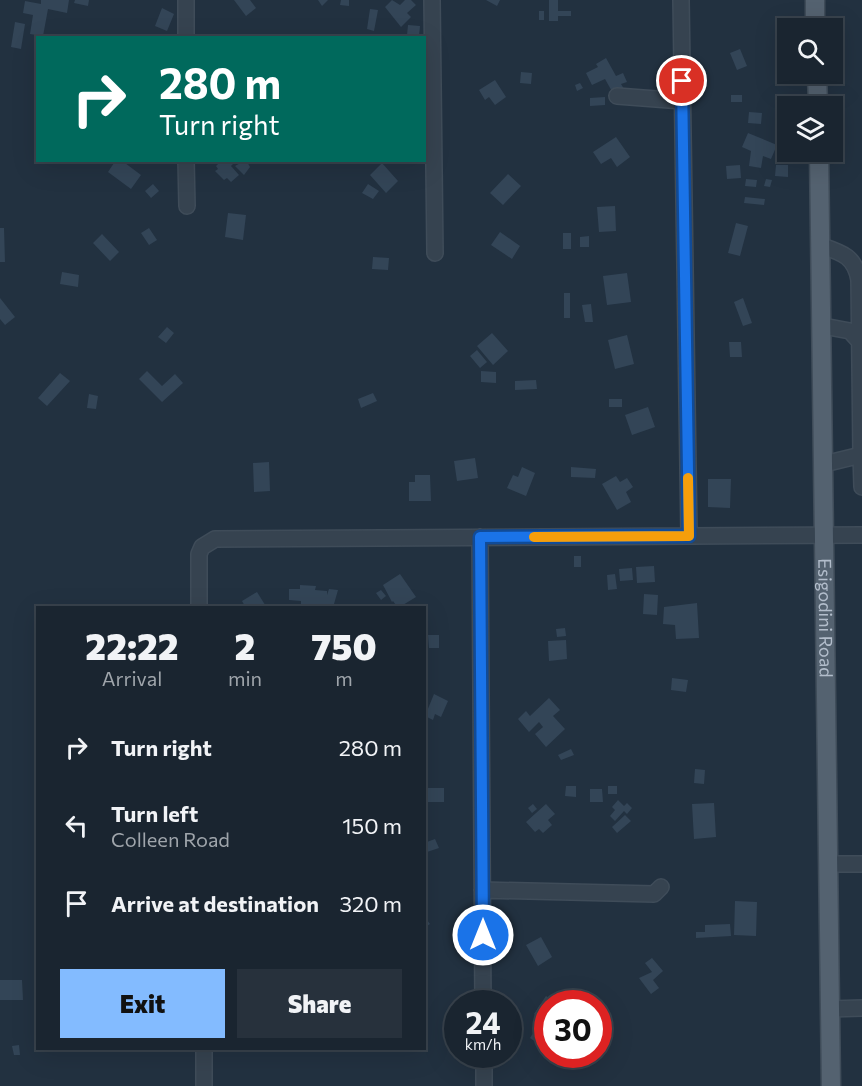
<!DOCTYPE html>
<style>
:root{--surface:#1a2530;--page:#27313c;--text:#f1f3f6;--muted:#9fa5ab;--line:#38424c;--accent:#83bbff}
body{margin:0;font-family:Commissioner,sans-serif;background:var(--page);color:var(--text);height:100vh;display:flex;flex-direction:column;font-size:22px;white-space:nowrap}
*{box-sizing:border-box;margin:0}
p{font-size:20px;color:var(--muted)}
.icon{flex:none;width:33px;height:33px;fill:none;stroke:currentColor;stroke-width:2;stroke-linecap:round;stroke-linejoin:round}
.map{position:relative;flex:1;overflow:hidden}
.panel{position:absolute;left:36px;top:606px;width:390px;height:444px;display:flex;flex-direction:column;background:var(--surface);border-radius:0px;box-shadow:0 6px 24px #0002,0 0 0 2px var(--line)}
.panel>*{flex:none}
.banner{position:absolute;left:36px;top:36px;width:390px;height:126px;border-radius:0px;box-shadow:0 6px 24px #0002,0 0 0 2px var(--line);background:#00695c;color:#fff;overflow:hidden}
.buttons{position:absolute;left:777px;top:18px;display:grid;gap:12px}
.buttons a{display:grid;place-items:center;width:66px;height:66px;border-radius:0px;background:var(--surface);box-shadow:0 6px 24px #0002,0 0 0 2px var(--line);font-size:30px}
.speed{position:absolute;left:444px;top:990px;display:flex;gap:12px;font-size:30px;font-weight:700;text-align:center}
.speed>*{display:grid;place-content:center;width:78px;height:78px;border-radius:50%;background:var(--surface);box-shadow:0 6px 24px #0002,0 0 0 2px var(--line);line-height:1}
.speed small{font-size:15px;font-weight:400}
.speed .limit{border:9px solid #d22;background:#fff;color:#111}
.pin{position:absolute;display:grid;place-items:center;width:51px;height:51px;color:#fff;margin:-26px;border:3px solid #fff;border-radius:50%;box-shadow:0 2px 6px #0007}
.me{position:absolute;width:66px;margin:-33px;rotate:0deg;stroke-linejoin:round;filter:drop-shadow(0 0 4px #0008)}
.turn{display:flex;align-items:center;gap:21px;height:126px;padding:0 24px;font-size:27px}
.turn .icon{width:78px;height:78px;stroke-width:2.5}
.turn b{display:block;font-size:42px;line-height:51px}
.eta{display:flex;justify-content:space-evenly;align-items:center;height:102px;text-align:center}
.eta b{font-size:36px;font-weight:800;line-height:42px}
.cta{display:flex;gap:12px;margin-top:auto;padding:12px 24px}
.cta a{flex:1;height:69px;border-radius:0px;background:var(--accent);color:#111;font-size:24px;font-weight:800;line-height:69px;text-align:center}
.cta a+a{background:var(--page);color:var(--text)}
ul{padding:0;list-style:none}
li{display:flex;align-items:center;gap:18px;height:78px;padding:0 24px}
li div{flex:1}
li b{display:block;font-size:22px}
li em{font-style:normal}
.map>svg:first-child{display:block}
</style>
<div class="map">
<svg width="862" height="1086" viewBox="0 0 862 1086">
<rect width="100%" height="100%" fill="#223140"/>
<!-- building -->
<path fill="#334557" d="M41,0H69L67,13L48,9L43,36L30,34L33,15L23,13L25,1L41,4Z
M75,0H89L88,6L74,3Z
M234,0H250L256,8L246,16Z
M318,0H328L322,6Z
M341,0H349V6L340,5Z
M392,0L400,5L405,0H411L416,5L407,13L411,17L401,27L385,7Z
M486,0H500L497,6Z
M549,0H558V11H571V16H558V21H549Z
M162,8L174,14L167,31L155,26Z
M370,9L378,10L374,31L367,29Z
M539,11H544V20H539Z
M15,22L25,24L21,49L11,47Z
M408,25L420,26L419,36L407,35Z
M740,49L747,66L737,70L730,53Z
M606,58L616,76L623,73L627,82L621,84L624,89L614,95L605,79L592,85L586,73L598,67L596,64Z
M521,72L532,73L531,84L520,83Z
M495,80L506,97L495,105L489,97L485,100L479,90Z
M580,83L583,88L577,91L575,85Z
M731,95H742V102H731Z
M605,97V105L590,106V98Z
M749,112L762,113L761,124L748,123Z
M748,133L777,145L771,159L763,156L761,168L749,166L751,151L742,147Z
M616,137L630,157L617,167L611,158L601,164L593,152Z
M116,160H121L141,175L131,189L108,172Z
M222,160L235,162L231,166L239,175L231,182L227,178L224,180L215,171L218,169L216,166Z
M246,160L250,167L244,175L235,166Z
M382,163L398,181L386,193L370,175Z
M740,165L741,178L727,179L726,166Z
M776,165H788V177L775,176Z
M508,174L521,186L503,205L490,193Z
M746,179L757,180L756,187L745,186Z
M766,179L772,180L770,187L764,186Z
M153,184L159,191L151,198L145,191Z
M368,184L379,191L373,199L362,193Z
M745,197L765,199L764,205L744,203Z
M615,206L616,231L599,232L597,207Z
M228,213L246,215L243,240L225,237Z
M736,223L748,226L740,256L728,253Z
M0,228H4L5,262H0Z
M149,228L157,240L149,245L141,233Z
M500,232L520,246L512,259L491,245Z
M563,233H571V249H563Z
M102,234L119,252L110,261L93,243Z
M589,236V247H580V237Z
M373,257L389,258L388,270L372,269Z
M62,272L79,275L78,287L60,284Z
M627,273L631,302L607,305L603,276Z
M564,293H570V318H564Z
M0,298L15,317L5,325L0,319Z
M743,298L752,323L743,326L734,302Z
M591,304L593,322H585L582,305Z
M167,327L174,333L166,343L158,337Z
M492,333L508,351L493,365L477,346Z
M627,335L634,364L615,369L608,340Z
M729,342H741L742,357H730Z
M477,350L487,362L480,368L470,356Z
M147,371L162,386L175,374L183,383L162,402L139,379Z
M481,371L496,372V383L481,382Z
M60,373L70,381L47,406L38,398Z
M536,380L537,389L515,390V381Z
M373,393L377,401L361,408L358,399Z
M89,394L98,396L96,409L87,408Z
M609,399H622V407H609Z
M648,407L655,427L632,435L625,415Z
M475,458L478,478L457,481L454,461Z
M269,462L270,491L254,492L253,463Z
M522,467L535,473L526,496L507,488L513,475L518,477Z
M571,467L596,469L595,478L571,477Z
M415,475H430L431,501H409V482H415Z
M616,476L620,482L627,478L633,487L626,492L631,502L617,510L602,484Z
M708,479H731L730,508L708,507Z
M574,556H581V567H574Z
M654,566L655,582L637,583L636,567Z
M632,568L633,580L620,581L619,569Z
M400,574L416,597L398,608L393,601L392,602L383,585Z
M615,574L617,589L608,590L607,575Z
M300,585L316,586L315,590L327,591V595L329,589L338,590L334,604L344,605V608H292V604L301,605V601L289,600V589H300Z
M381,590L386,596L381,600L376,593Z
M257,592L267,608H246L242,601Z
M644,594L658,595L657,615L643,614Z
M697,603L699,638L676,639L675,625L663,624L664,607Z
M565,628L566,636L557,637L556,629Z
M428,635H439V648H429Z
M566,640L567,659L549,661L548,641Z
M672,678L688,680L686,692L671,690Z
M434,694L448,701L441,717L435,714L433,720L425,716Z
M549,698L560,710L553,716L565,729L546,747L535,734L543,727L539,722L529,732L518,719L526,711L530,716Z
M571,749L574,755L561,760L558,755Z
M695,769L705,770L704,784L694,783Z
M424,782H427V788H444V802H424Z
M566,786H576V797L565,796Z
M608,786H617V794H608Z
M590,789H602L603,802H590Z
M618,800L624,806L627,803L632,808L627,814L624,811L615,821L610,816L615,810L612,807Z
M714,803L716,837L694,839L692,804Z
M533,804L537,809L532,813L528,808Z
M546,804L555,814L548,820L552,825L543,833L539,829L535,832L526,822Z
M625,815L631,821L617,833L612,827Z
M435,839L439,848L424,853V843Z
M735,901L757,902L756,936L734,935Z
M424,916L430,924L424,928Z
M730,924L731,936L696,938V932H705V925Z
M541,937L552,957L538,966L526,945Z
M652,958L663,971L653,980L659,988L651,994L639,978L652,972L645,963Z
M0,980H22L23,1000H0Z
M546,996L557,1004H548V1024L534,1014Z
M537,1027L548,1033L540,1045L530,1038Z
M19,1045L20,1055H14L12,1046Z
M384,1048H398V1052H383Z"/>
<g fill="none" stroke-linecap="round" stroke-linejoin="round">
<defs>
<path id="minor" d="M186,0V38
M432,0L435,253
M681,0L689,535
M617,96L682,101
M186,160L187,206
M822,246C843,253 855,257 859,280L861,455L824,464
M823,326L850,331L859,341
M861,455L862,487
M480,537L483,1004
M199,608V554L202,547L215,539L862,535
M827,864H862
M482,890L654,894L661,887
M829,1009L862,1008
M204,1048V1086
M484,1054V1086"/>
<g id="major">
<path d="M815,0V28"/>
<path d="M817,74L818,106"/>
<path id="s1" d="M819,152L831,1086"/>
</g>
</defs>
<!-- minor casing -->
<use href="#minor" stroke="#3f4c59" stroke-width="18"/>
<!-- major casing -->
<use href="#major" stroke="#3f4c59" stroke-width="21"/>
<!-- minor -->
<use href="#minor" stroke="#364350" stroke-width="15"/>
<!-- major -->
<use href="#major" stroke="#546270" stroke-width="18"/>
</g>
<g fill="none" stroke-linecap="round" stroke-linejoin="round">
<defs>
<path id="route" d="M483,935L480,537L689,536L682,81"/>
</defs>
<!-- route casing -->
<use href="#route" stroke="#114b97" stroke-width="15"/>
<!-- route -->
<use href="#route" stroke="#1a73e8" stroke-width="10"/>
<!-- slow -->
<path stroke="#f59e0b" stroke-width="10" d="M534,537L689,536L688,478"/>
</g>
<g text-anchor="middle" stroke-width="6" stroke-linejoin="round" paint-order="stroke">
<!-- street labels -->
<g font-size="18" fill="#b2bdcb" stroke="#1b2835">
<text dy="6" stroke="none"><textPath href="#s1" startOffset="466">Esigodini Road</textPath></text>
</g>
</g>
</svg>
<div class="buttons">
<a><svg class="icon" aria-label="search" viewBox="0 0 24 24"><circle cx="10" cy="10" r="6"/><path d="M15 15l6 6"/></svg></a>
<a><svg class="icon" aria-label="layers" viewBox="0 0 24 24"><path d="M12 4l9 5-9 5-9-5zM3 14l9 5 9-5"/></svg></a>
</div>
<div class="speed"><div>24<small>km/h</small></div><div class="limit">30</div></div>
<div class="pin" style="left:682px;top:81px;background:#d93025"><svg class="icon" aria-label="arrive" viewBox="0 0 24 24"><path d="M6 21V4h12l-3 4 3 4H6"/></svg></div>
<svg class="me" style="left:483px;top:935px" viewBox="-20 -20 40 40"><circle r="17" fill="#1a73e8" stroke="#fff" stroke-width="3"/><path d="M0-11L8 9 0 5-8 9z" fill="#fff"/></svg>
<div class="banner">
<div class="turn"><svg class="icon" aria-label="right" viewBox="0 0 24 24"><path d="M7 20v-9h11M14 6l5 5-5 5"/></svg><div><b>280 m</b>Turn right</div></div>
</div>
<section class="panel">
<div class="eta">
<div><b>22:22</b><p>Arrival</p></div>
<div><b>2</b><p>min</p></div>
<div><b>750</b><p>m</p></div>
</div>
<ul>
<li><svg class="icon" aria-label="right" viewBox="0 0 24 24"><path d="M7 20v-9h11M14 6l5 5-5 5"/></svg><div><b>Turn right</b></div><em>280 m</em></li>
<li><svg class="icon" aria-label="left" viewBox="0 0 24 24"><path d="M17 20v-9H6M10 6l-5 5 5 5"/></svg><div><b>Turn left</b><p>Colleen Road</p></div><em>150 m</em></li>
<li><svg class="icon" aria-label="arrive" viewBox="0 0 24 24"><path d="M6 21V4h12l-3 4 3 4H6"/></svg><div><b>Arrive at destination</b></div><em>320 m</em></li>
</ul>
<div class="cta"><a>Exit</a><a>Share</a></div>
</section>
</div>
